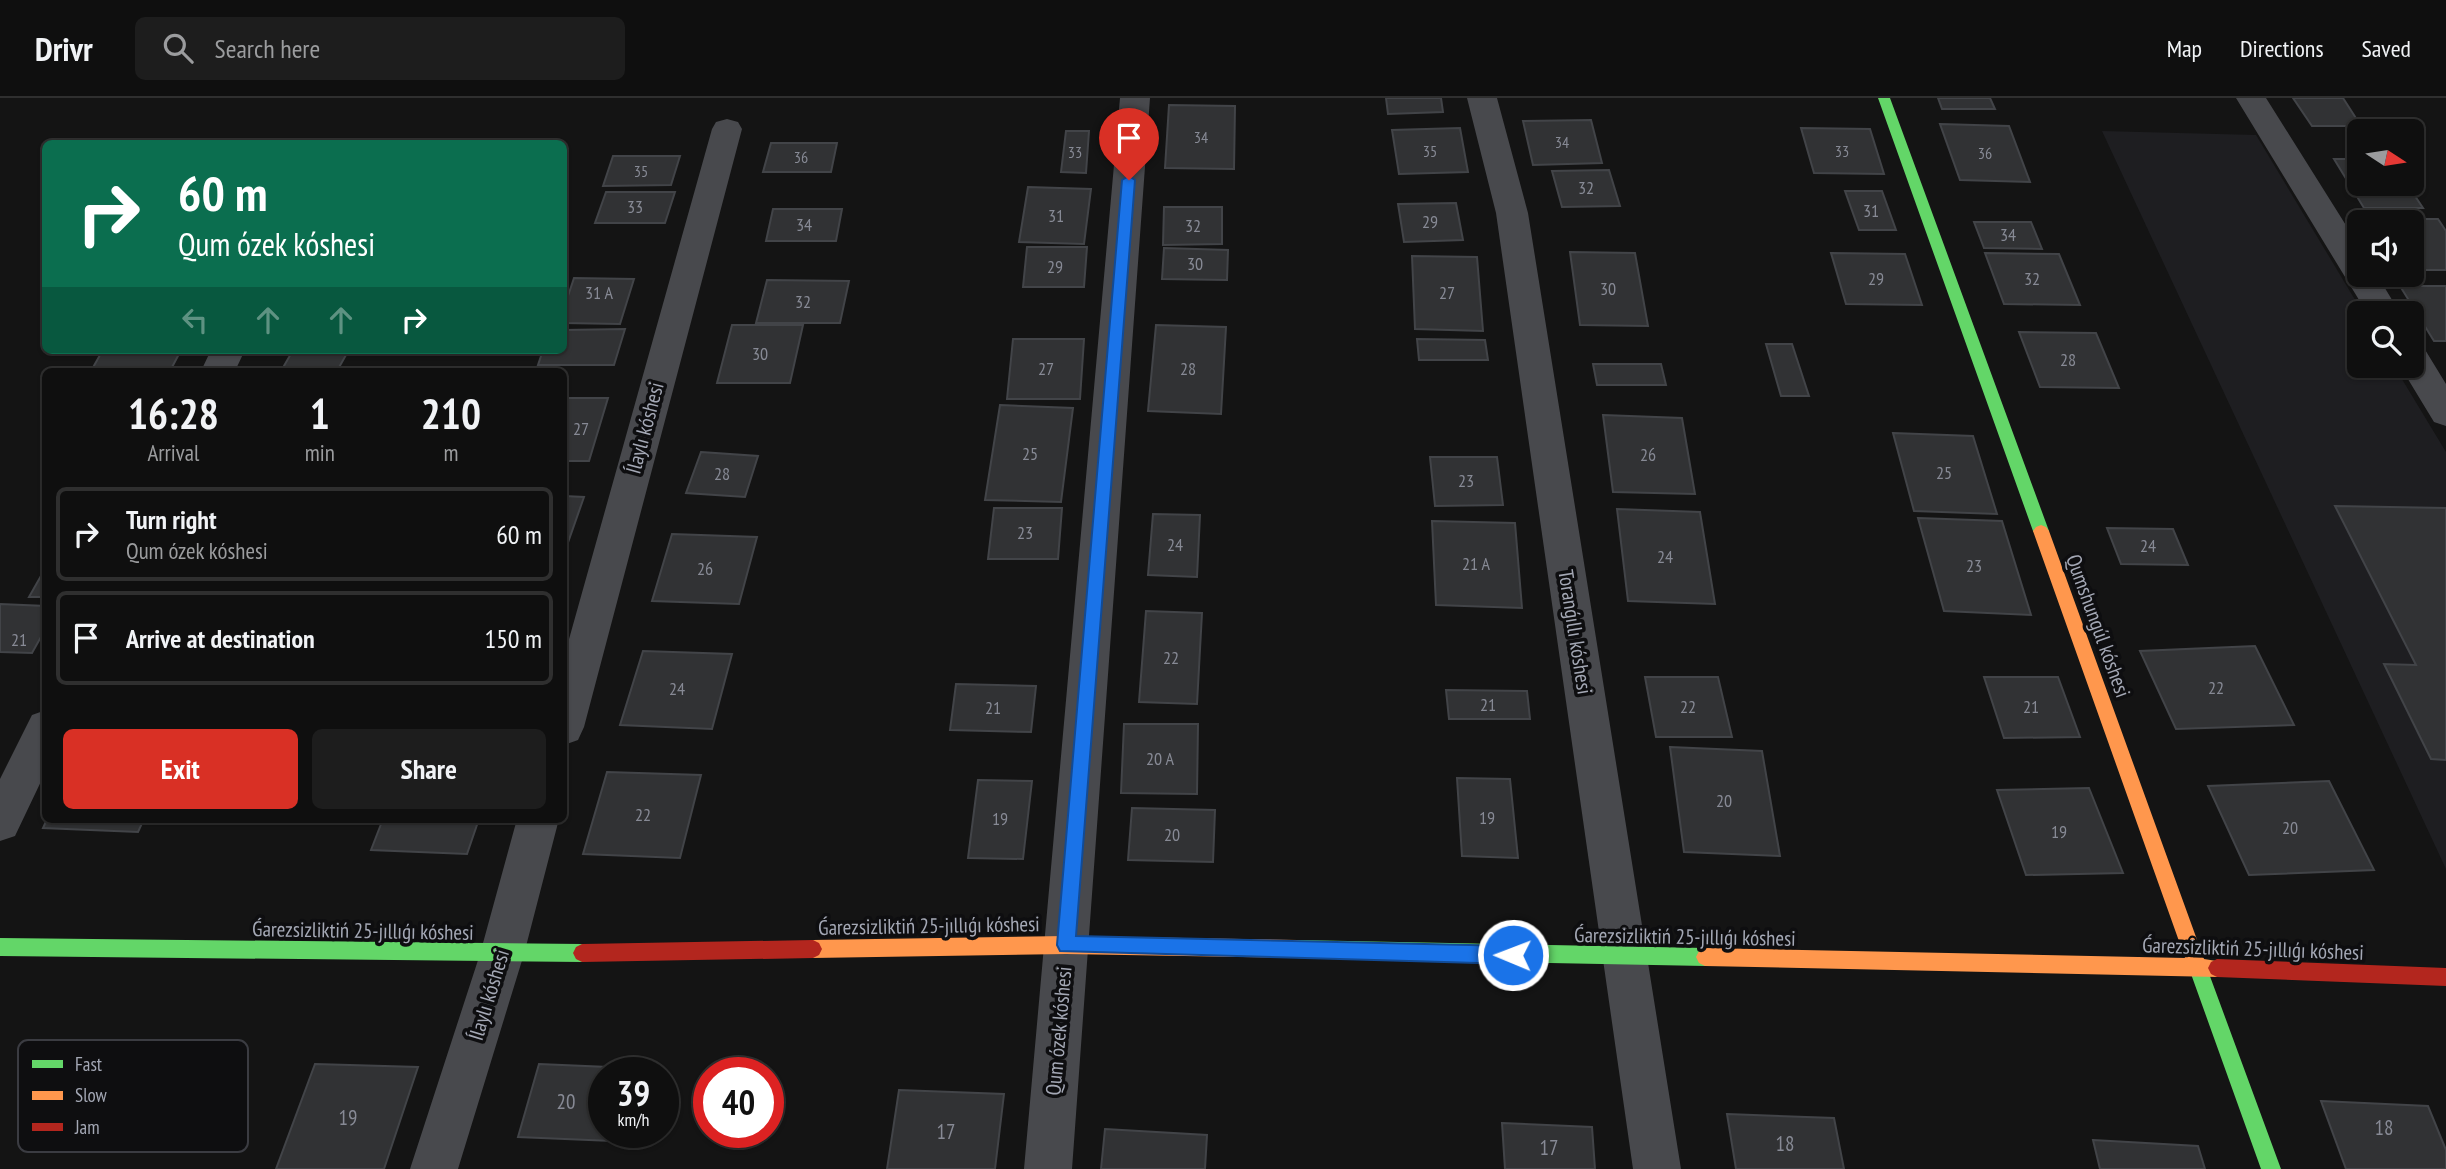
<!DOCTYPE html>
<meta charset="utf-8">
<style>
:root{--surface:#0f0f0f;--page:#1d1d1d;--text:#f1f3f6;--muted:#9b9c9e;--line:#2f2f2f;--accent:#d93025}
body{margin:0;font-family:"PT Sans Narrow",sans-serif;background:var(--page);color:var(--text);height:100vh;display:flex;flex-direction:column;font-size:26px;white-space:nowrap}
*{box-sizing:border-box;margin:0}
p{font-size:23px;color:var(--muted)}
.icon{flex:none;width:38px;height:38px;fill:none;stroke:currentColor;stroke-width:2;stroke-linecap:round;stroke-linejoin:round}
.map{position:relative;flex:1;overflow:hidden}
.drawer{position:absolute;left:42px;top:270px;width:525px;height:455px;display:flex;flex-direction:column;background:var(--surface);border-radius:10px;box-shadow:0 2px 5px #0004,0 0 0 2px var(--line)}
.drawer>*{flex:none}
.guide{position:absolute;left:42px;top:42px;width:525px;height:214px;border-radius:10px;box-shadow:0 2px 5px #0004,0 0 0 2px var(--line);background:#0b6e4f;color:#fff;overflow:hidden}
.needle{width:46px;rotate:102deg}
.fabs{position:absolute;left:2347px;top:21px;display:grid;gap:14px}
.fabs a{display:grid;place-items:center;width:77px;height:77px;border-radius:10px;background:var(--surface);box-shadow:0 2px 5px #0004,0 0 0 2px var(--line);font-size:35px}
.speed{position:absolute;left:588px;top:959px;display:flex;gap:14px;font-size:35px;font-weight:700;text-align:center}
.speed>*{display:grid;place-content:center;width:91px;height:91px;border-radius:50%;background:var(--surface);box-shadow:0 2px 5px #0004,0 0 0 2px var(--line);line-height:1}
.speed small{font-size:18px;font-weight:400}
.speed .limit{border:10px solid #d22;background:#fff;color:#111}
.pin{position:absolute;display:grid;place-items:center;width:60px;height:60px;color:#fff;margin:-72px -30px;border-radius:50% 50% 50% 0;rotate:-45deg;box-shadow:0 0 7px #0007}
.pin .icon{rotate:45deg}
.me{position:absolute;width:77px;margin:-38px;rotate:271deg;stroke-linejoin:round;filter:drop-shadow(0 0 5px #0008)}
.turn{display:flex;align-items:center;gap:24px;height:147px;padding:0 21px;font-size:32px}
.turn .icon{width:91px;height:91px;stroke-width:2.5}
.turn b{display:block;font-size:49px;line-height:60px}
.lanes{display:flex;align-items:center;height:66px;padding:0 21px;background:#0003;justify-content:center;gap:35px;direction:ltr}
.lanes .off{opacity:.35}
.eta{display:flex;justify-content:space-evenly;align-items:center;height:119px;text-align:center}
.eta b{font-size:42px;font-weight:600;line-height:49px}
.action{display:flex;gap:14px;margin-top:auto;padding:14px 21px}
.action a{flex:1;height:80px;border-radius:10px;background:var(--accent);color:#fff;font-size:28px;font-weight:600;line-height:80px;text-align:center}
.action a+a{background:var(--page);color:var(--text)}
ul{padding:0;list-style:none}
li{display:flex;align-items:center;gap:21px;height:94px;margin:0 14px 10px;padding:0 7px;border:4px solid var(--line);border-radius:10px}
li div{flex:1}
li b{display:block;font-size:26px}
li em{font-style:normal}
header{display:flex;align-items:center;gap:42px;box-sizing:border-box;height:98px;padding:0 35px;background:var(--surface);border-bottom:2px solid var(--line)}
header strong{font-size:33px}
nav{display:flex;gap:38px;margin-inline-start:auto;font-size:24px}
.search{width:490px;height:63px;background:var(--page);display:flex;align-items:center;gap:18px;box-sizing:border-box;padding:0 24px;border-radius:10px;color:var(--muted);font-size:26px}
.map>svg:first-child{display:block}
</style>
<header>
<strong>Drivr</strong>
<div class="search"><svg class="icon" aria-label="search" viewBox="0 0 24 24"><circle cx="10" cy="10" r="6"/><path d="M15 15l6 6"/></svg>Search here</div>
<nav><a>Map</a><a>Directions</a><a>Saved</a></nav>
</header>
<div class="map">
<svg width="2446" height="1071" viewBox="0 0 2446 1071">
<rect width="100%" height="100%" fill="#141414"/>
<!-- built -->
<path fill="#1e1e21" d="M2102,33L2256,37L2363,215H2359V268H2394L2446,354V771Z"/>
<!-- building -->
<path fill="#313234" stroke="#424448" stroke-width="2" d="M1386,0H1441L1443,14L1388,16Z
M1938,0H1990L1995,11H1942Z
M2293,0H2343L2361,28H2312Z
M1169,7L1235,8L1234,71L1165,70Z
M1591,22L1602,65L1533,67L1523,23Z
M1940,26L2009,28L2030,84L1960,82Z
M1460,30L1468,74L1399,76L1392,32Z
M1801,30L1870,31L1884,76L1814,75Z
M1066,33H1089L1086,75L1061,74Z
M771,45H837L831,74H763Z
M613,58H680L671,87L603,88Z
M2334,61H2359V86H2407L2423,110H2364Z
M1609,72L1620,108L1562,109L1552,73Z
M1028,89L1091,91L1084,146L1019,144Z
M1845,93H1882L1896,132H1859Z
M606,94H675L665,125H595Z
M1456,105L1463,142L1404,144L1398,106Z
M1164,109H1222V146L1163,147Z
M773,111H842L836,143H766Z
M2378,121H2438L2446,133V172H2412V124H2380Z
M1974,124H2031L2042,151L1984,150Z
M1027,149H1087L1084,189H1023Z
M1164,150L1228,152L1227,182L1162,181Z
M1570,154L1635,155L1648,228L1580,227Z
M1831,155L1905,156L1922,207L1846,206Z
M1985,155L2059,156L2080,207L2004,206Z
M1412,158L1477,159L1483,233L1415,231Z
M574,180L634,181L620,226L564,225V210Z
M767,182L849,183L840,225H756Z
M2400,188H2446V243H2434Z
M732,227H803L790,285H717Z
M1156,227L1226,229L1221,316L1148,313Z
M625,231L614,267H538L543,252H564V232Z
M2019,234L2096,235L2119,290L2040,289Z
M1013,241H1084L1080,301H1007Z
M1417,241L1485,242L1488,262H1419Z
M1766,246H1792L1809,298H1781Z
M292,254L346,257L337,273H281Z
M179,256L170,273H91L100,257Z
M1593,266H1661L1666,287H1597Z
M564,300H608L589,363H564Z
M1000,307L1073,310L1061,404L985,402Z
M1603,317L1682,320L1695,396L1613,394Z
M1893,335L1973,338L1997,416L1914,413Z
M701,354L758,358L745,399L686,395Z
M1430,359H1497L1503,407L1435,408Z
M564,398L584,399L564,456Z
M2335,408L2446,410V662L2431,661L2384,566L2416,567Z
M994,410H1062L1058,461H988Z
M1617,411L1700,414L1715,506L1628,503Z
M1153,416L1200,417L1197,479L1148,477Z
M1918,420L2002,423L2031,517L1944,513Z
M1432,423L1515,425L1522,510L1436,507Z
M2107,430L2173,431L2188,467L2121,466Z
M672,436L757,439L739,506L652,503Z
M46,469V499H29Z
M0,506L46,508V530L32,555L0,554Z
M1146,513L1202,515L1197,606L1139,604Z
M2255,548L2294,627L2176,631L2140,553Z
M643,553L732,556L712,631L620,627Z
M1645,579H1718L1732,639H1656Z
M1984,579H2058L2080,639L2004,640Z
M956,586L1036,588L1031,634L950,632Z
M1446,592L1527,593L1530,621H1449Z
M1124,626H1198L1197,696L1121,695Z
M1670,649L1762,653L1780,758L1684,754Z
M607,674L701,677L680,760L583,756Z
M1457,680L1510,681L1518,760L1462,758Z
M978,682L1032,683L1023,761L968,760Z
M2329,683L2374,772L2249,777L2208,688Z
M2089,690L2123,775L2026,777L1997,692Z
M1132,710L1215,712L1213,764L1128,762Z
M47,721H144L138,734L43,730Z
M383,721H479L467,756L371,752Z
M315,966L418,969L384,1071H276Z
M539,966L631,970L630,975H604V1034H614L612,1043L518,1039Z
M899,992L1004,996L995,1071H887Z
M2321,1003L2428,1008L2446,1052V1071H2346Z
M1727,1016L1834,1020L1844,1071H1736Z
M1502,1025L1592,1029L1595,1071H1505Z
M1105,1031L1207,1037L1205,1071H1101Z
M2093,1042L2198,1048L2205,1071H2100Z"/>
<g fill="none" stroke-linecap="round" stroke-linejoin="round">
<!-- street -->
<path fill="#48494d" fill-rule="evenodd" d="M1120,0H1150L1072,1071H1024Z
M1467,0H1497L1528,115L1681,1071H1633L1496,115Z
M2236,0H2266L2359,148V177H2377L2400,215H2367Z
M727,21L738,24L742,31L584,629L578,642L564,647V559L712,31L716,24Z
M2412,246L2424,250L2446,286V328L2434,324L2400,268H2412Z
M211,252H245L235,273H201Z
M46,612V673L15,738L0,743V681L32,617Z
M517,721H559L524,856L458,1071H410L480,856Z"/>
<!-- fast -->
<path fill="#63d668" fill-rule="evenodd" d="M1878,0H1890L2049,433L2046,437H2036L2033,433Z
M0,840L582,846L588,849L591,855L588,861L582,864L0,858Z
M1297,842L1705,850L1711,853L1714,859L1711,865L1705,868L1297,860L1291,857L1288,851L1291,845Z
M2195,853L2201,856L2204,862L2281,1071H2261L2186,862L2189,856Z"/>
<!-- slow -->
<path fill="#ff974d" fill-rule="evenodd" d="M2041,427L2046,429L2049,433L2204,861L2223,864L2226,870L2223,876L2217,879L1705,868L1699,865L1696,859L1699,853L1705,850L2185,860L2033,433L2036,429Z
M1066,838L1297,842L1303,845L1306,851L1303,857L1297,860L1066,856L813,860L807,857L804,851L807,845L813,842Z"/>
<!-- jam -->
<path fill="#b3261e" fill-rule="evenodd" d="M813,842L819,845L822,851L819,857L813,860L582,864L576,861L573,855L576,849L582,846Z
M2217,861L2446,870V888L2217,879L2211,876L2208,870L2211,864Z"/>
</g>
<!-- route -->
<path fill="#1a73e8" stroke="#114b97" stroke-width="2" d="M1129,78L1135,82L1076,838L1513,848L1519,850L1522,857L1519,863L1513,866L1060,853L1057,847L1122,82Z"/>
<g text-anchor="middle" stroke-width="7" stroke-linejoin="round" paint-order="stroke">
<!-- far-number labels -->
<g font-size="16" fill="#878a95">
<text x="1201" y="45">34</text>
<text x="1562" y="50">34</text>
<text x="1430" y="59">35</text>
<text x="1842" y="59">33</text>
<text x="1075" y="60">33</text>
<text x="1985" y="61">36</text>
<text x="801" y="65">36</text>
<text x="641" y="79">35</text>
</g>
<!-- number labels -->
<g font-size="18" fill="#878a95">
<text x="1586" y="96">32</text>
<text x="635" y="115">33</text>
<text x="1871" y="119">31</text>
<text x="1056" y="124">31</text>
<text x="1430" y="130">29</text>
<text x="804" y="133">34</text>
<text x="1193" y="134">32</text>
<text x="2008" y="143">34</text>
<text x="1195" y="172">30</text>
<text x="1055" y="175">29</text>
<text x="1876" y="187">29</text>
<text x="2032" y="187">32</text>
<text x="1608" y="197">30</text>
<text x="599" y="201">31 А</text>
<text x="1447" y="201">27</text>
<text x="803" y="210">32</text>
<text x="760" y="262">30</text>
<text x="2068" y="268">28</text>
<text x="1046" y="277">27</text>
<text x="1188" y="277">28</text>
<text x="581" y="337">27</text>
<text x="1030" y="362">25</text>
<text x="1648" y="363">26</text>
<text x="1944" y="381">25</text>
<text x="722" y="382">28</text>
<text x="1466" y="389">23</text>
<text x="1025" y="441">23</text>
<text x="1175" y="453">24</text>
<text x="2148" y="454">24</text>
<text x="1665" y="465">24</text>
<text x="1476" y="472">21 А</text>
<text x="1974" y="474">23</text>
<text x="705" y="477">26</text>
<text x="19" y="548">21</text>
<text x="1171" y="566">22</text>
<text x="2216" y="596">22</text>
<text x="677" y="597">24</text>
<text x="1488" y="613">21</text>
<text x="1688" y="615">22</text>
<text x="2031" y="615">21</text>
<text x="993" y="616">21</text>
<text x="1160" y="667">20 А</text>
<text x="1724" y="709">20</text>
<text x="643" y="723">22</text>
<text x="1487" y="726">19</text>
<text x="1000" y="727">19</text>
<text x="2290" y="736">20</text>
<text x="2059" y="740">19</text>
<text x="1172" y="743">20</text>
</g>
<!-- street labels -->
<g font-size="21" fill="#a4a8b5" stroke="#0e0e10">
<text transform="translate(645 330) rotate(-75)" y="7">Ílaylı kóshesi</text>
<text transform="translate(2098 528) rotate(70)" y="7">Qumshungúl kóshesi</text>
<text transform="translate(1575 534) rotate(81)" y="7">Toranǵıllı kóshesi</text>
<text transform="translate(929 828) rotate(-1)" y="7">Ǵarezsizliktiń 25-jıllıǵı kóshesi</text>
<text transform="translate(363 833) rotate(1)" y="7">Ǵarezsizliktiń 25-jıllıǵı kóshesi</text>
<text transform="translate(1685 839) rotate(1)" y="7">Ǵarezsizliktiń 25-jıllıǵı kóshesi</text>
<text transform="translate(2253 851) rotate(2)" y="7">Ǵarezsizliktiń 25-jıllıǵı kóshesi</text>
<text transform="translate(489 897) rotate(-73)" y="7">Ílaylı kóshesi</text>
<text transform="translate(1059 933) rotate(-85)" y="7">Qum ózek kóshesi</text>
</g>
<!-- near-number labels -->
<g font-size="21" fill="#878a95">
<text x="566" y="1011">20</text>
<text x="348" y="1027">19</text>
<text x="2384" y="1037">18</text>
<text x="946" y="1041">17</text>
<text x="1785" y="1053">18</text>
<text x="1549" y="1057">17</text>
</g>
</g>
<!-- legend -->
<rect x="18" y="942" width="230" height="112" rx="10" fill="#0e0e10" stroke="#3b3c42" stroke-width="2"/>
<rect x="32" y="962" width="31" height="8" fill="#63d668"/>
<rect x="32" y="993" width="31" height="9" fill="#ff974d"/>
<rect x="32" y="1025" width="31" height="8" fill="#b3261e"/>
<g font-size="19" fill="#a4a8b5">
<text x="75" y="973">Fast</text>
<text x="75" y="1004">Slow</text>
<text x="75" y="1036">Jam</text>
</g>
</svg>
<div class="fabs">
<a><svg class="needle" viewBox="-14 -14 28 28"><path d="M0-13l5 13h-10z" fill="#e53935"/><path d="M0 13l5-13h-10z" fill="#9b9c9e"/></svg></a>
<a><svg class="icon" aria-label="sound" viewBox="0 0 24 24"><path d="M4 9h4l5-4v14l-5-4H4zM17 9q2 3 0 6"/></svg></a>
<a><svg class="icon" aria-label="search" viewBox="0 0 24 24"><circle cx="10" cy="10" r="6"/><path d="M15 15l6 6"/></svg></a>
</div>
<div class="speed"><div>39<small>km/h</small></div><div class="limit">40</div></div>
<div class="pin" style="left:1129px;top:82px;background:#d93025"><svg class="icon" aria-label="arrive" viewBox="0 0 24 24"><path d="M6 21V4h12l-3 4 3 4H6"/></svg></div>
<svg class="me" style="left:1513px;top:857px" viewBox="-20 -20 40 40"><circle r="17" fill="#1a73e8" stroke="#fff" stroke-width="3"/><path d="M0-11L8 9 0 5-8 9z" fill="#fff"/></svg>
<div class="guide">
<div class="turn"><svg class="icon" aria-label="right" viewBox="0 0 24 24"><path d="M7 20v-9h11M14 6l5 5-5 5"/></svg><div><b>60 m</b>Qum ózek kóshesi</div></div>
<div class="lanes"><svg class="icon off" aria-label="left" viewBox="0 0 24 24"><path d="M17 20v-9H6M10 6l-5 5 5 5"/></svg><svg class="icon off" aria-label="ahead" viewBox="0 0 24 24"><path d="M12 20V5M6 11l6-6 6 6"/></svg><svg class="icon off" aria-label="ahead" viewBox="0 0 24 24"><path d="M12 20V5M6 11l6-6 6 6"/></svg><svg class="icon" aria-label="right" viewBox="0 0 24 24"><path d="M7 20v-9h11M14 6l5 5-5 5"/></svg></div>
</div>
<section class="drawer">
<div class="eta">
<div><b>16:28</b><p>Arrival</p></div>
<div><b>1</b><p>min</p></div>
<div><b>210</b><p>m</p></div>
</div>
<ul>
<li><svg class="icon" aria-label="right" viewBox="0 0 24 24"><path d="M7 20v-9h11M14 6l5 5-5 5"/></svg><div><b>Turn right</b><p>Qum ózek kóshesi</p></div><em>60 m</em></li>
<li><svg class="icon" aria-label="arrive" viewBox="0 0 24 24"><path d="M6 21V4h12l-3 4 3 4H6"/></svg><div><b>Arrive at destination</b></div><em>150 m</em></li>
</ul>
<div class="action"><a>Exit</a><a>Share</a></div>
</section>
</div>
